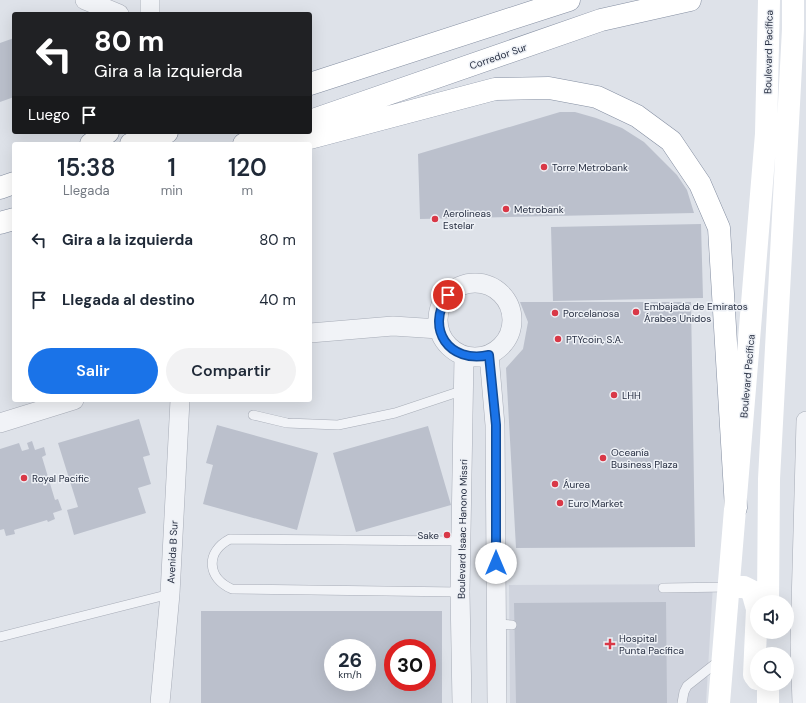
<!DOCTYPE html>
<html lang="es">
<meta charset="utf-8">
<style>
:root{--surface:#fff;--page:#f2f2f3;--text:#1f2937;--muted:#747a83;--accent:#1a73e8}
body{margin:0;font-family:"DM Sans",sans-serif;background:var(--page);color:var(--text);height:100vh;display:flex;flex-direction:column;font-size:15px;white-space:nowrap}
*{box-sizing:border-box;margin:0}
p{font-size:13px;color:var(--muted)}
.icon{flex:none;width:22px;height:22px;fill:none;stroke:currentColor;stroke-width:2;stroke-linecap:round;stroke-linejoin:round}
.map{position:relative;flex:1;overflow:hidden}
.panel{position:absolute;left:12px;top:142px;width:300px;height:260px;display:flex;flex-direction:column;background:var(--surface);border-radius:4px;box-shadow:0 4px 16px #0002}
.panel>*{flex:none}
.guide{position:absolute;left:12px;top:12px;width:300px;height:122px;border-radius:4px;box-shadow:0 4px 16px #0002;background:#202124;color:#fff;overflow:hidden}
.fabs{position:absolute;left:750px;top:595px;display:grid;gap:8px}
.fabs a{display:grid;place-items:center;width:44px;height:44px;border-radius:50%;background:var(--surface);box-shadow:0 4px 16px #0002;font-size:20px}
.speed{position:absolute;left:324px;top:639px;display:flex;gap:8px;font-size:20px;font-weight:700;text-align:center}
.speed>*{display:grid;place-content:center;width:52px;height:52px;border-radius:50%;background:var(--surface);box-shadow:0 4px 16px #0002;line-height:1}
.speed small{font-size:10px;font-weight:400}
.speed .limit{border:6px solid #d22;background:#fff;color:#111}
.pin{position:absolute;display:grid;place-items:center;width:34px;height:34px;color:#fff;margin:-17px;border:2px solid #fff;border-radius:50%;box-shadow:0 1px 4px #0007}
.me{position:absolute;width:44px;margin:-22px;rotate:0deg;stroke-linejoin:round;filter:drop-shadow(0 0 3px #0008)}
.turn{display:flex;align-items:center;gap:14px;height:84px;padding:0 16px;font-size:18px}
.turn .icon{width:52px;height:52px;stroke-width:2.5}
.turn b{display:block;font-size:28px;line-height:34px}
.then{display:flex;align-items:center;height:38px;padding:0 16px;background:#0003;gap:8px;font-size:15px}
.eta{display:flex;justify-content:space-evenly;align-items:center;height:68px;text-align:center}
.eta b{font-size:24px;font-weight:600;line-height:28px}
.action{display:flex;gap:8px;margin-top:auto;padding:8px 16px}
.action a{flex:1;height:46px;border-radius:24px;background:var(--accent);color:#fff;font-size:16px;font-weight:600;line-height:46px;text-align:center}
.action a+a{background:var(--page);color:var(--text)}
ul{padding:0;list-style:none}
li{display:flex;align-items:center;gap:12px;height:60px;padding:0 16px}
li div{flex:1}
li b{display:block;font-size:15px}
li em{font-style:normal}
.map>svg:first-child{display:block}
</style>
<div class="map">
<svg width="806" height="703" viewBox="0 0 806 703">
<rect width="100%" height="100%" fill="#dee2e9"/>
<!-- built -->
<path fill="#d0d4de" d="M713,584L706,703H510L509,585Z"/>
<!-- building -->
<path fill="#bbc0cc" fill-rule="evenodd" d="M14,38V97L0,102V43Z
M560,112H575L596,118L622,128L644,142L677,175L687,190L694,213L420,219L418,154Z
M701,224L703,298L553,301L551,227Z
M520,302H691L695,547L516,548L506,368L523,349L528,322Z
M139,419L150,455L143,457L151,484L138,488L146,513L74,535L67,510L78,507L58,443Z
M217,425L318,453L297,530L203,504L213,465L206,463Z
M428,426L451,505L356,532L333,453Z
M32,441L35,450L44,447L46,455L42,457L55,500L58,499L62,510L53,513L55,519L48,522L47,520L14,530L15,534L6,536L4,529L0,530V449L19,443L22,451L29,449L27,443Z
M666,602L667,703H516L514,603Z
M201,611H442V703H201ZM333,648H367V682H333ZM393,648H427V682H393Z"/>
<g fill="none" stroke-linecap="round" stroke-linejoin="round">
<defs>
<path id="lane" d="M253,415L287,423L338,425L395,413L464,390
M663,588L729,587
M460,592L232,589C207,578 205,552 230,539L462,541
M497,624L512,625
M0,637L170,594
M682,703L684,692L687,686L720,660"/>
<path id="street" d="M85,0L119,14
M150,14V0
M438 320a37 37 0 1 1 74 0a37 37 0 1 1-74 0Z
M310,333L393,326L439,329
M489,355L495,425L497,703
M0,423L74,400
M160,703L170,594L180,400
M462,703L460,592L464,356
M802,703L800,643L806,421"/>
<path id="highway" d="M310,84L569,0
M310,121L601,20L690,0
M91,144L108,132
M131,144L167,132
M244,144L278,132
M287,144L495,89L549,88L597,97L637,116L671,141L700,184L719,228L736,508
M0,188L14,183
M0,223L14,219"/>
</defs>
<!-- lane casing -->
<use href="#lane" stroke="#a7acb7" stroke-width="10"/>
<!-- street casing -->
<use href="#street" stroke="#a7acb7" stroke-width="20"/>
<!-- highway casing -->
<use href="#highway" stroke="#848ea1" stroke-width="23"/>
<!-- lane -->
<use href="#lane" stroke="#f1f3f7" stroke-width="9"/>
<!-- street -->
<use href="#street" stroke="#f1f3f7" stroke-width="19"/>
<!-- secondary -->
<path stroke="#fff" stroke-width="22" d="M729,587H744L752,591L757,609L754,675L757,679
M768,602L769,479L793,29V0
M719,703L766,134L769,0
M768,703V684"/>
<!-- highway -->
<use href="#highway" stroke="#fff" stroke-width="22"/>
</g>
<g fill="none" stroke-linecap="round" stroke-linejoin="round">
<defs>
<path id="route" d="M448,295C425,329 449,364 489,355L496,425V563"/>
</defs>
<!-- route casing -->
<use href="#route" stroke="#114b97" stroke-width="10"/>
<!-- route -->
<use href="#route" stroke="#1a73e8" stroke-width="7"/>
</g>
<!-- markers -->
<g fill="#d93847" stroke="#eef1f6" stroke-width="1.5">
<circle cx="544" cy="167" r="4"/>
<circle cx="506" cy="209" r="4"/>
<circle cx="435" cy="219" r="4"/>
<circle cx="636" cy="312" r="4"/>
<circle cx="555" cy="313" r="4"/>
<circle cx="558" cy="339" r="4"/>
<circle cx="614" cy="395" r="4"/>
<circle cx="603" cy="458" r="4"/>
<circle cx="24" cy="478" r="4"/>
<circle cx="555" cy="484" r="4"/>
<circle cx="560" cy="503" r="4"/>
<circle cx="447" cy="535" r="4"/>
<path d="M608 638h4v4h4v4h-4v4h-4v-4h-4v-4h4z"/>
</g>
<g text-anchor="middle" stroke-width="3" stroke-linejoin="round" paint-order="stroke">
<!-- street labels -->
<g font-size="10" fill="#262e41" stroke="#eef1f6">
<text transform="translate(768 52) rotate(-89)" y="4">Boulevard Pacífica</text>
<text transform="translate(498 56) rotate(-19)" y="4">Corredor Sur</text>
<text transform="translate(747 376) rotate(-85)" y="4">Boulevard Pacífica</text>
<text transform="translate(462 529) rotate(-89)" y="4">Boulevard Isaac Hanono Missri</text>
<text transform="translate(172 552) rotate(-87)" y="4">Avenida B Sur</text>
</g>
<!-- poi labels -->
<g font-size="10" fill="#262e41" stroke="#eef1f6" text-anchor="start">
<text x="552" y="171">Torre Metrobank</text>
<text x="514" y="213">Metrobank</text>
<text x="443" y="217">Aerolineas<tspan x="443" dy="12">Estelar</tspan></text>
<text x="644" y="310">Embajada de Emiratos<tspan x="644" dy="12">Árabes Unidos</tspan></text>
<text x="563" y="317">Porcelanosa</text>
<text x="566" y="343">PTYcoin, S.A.</text>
<text x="622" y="399">LHH</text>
<text x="611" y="456">Oceanía<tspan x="611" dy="12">Business Plaza</tspan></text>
<text x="32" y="482">Royal Pacific</text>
<text x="563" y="488">Áurea</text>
<text x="568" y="507">Euro Market</text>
<text x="439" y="539" text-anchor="end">Sake</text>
<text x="619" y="642">Hospital<tspan x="619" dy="12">Punta Pacífica</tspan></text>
</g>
</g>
</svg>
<div class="fabs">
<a><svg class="icon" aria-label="sound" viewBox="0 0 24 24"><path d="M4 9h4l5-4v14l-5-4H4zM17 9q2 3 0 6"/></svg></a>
<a><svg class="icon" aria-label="search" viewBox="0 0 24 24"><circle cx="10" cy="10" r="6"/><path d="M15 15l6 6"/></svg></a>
</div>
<div class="speed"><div>26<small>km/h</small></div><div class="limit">30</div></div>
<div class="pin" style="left:448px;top:295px;background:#d93025"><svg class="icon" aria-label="arrive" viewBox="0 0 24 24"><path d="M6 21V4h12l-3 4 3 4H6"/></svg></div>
<svg class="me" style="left:496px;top:563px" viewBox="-20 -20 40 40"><circle r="19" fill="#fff"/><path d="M0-13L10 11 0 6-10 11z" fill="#1a73e8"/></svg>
<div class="guide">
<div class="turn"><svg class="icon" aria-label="left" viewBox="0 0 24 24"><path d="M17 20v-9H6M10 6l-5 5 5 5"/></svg><div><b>80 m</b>Gira a la izquierda</div></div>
<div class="then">Luego<svg class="icon" aria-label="arrive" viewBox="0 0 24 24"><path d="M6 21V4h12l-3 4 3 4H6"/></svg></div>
</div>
<section class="panel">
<div class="eta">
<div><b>15:38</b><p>Llegada</p></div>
<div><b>1</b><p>min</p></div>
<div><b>120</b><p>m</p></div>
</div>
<ul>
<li><svg class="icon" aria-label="left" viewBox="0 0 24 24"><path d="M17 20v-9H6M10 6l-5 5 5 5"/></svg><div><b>Gira a la izquierda</b></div><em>80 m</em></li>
<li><svg class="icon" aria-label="arrive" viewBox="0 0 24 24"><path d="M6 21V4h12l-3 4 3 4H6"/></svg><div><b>Llegada al destino</b></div><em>40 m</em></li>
</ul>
<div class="action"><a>Salir</a><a>Compartir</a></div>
</section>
</div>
